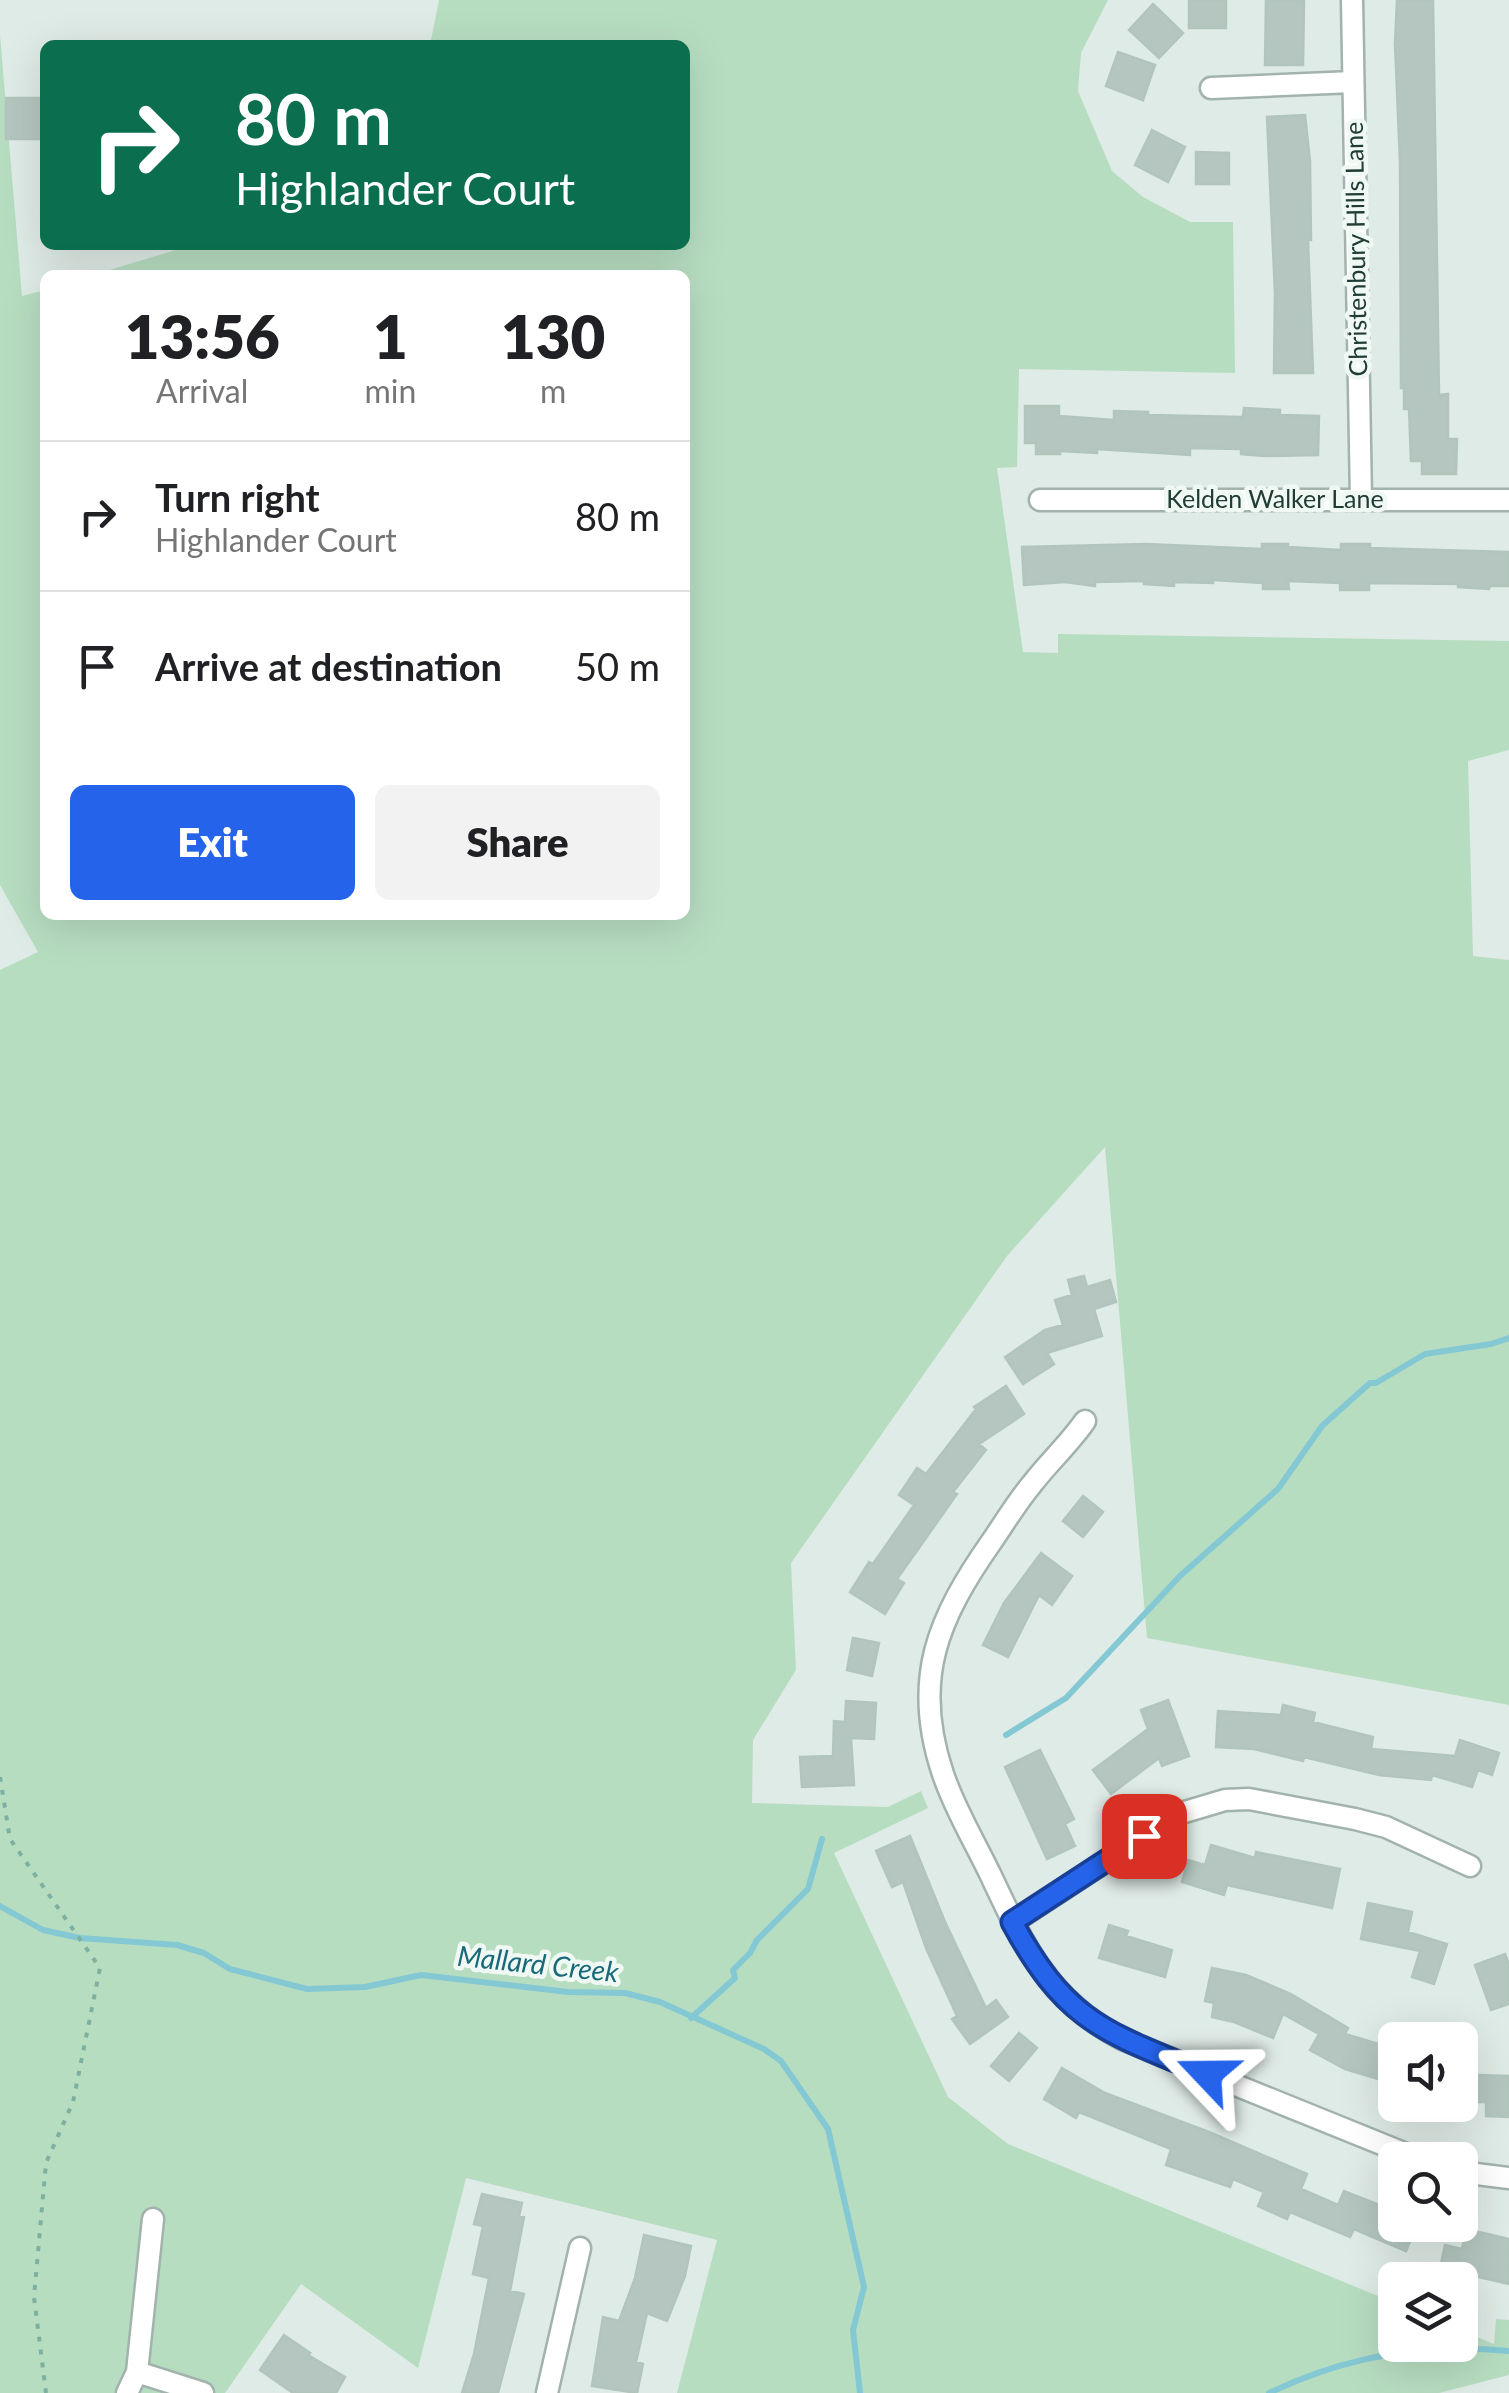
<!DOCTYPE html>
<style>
:root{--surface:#fff;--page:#f2f2f2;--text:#202124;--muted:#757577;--line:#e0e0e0;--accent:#2563eb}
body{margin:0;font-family:Lato,sans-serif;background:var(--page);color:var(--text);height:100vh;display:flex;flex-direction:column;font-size:38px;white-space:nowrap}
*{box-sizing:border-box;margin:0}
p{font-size:32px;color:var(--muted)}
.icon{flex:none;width:55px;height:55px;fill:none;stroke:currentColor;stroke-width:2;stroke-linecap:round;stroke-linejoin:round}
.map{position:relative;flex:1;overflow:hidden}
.sheet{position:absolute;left:40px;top:270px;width:650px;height:650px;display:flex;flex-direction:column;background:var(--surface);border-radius:15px;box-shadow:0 10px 40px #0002}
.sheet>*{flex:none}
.hud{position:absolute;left:40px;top:40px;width:650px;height:210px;border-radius:15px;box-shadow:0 10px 40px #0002;background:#0b6e4f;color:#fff;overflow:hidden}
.fabs{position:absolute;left:1378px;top:2022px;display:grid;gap:20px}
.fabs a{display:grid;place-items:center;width:100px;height:100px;border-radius:15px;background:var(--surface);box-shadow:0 10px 40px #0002;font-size:50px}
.pin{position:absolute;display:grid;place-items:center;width:85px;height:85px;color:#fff;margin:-42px;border-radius:20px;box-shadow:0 5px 15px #0006}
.me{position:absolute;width:110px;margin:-55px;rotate:293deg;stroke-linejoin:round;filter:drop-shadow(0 0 8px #0008)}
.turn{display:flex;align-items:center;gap:35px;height:210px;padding:0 30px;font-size:45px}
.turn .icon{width:130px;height:130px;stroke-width:2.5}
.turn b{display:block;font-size:70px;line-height:85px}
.eta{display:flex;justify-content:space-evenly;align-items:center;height:170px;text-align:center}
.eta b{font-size:60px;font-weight:800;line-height:70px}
.cta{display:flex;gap:20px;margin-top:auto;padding:20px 30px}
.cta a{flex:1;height:115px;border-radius:15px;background:var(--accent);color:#fff;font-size:40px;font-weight:800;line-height:115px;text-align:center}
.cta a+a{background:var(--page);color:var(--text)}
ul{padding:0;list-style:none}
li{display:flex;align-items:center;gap:30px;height:150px;padding:0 30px;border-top:2px solid var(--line)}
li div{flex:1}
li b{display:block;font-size:38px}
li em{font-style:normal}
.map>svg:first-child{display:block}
</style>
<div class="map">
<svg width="1509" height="2393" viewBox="0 0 1509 2393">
<rect width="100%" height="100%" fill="#dfebe6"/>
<!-- green -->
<path fill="#b7ddc1" d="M439,0H1108L1081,53L1078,91L1112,171L1143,197L1190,222H1233L1235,373L1019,369L1017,467L997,468L1023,652L1058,653V634L1509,641V750L1468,761L1473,956L1509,960V1705L1147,1638L1105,1147L1007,1256L791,1563L796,1670L753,1740L752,1803L888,1807L921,1791L928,1808L834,1853L948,2097L1008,2144L1395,2303V2345H1460V2330L1494,2344L1496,2319L1509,2320V2375L1439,2393H677L717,2240L466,2178L418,2368L301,2284L225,2393H0V970L38,952L0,885V35L22,296L45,290V915H685V275H93L192,245H685V45H430Z"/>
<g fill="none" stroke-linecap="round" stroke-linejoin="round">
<!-- stream -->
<path stroke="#84c8d3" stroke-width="6" d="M1006,1735L1066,1698L1180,1576L1278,1489L1322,1426L1370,1383H1376L1425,1354L1491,1344L1509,1338
M0,1906L43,1930L80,1938L177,1945L204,1953L230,1969L307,1989L365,1987L421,1975L568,1992L625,1993L660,2002L764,2049L781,2061L828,2129L864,2287L853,2330L860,2393
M691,2018L735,1978L733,1970L750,1953L757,1940L808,1889L822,1839
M1269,2393C1346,2356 1424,2342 1509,2351"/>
</g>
<!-- building -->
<path fill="#b4c6bf" stroke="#b1c5bd" stroke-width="2.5" d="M1189,0H1226V28H1189Z
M1266,0H1304L1303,65H1265Z
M1397,0H1433L1439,395L1448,394V439H1457L1456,474H1422V461H1411L1409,409H1404V388H1401L1400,162L1395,44Z
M1153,4L1183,33L1159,58L1129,30Z
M1118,52L1155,65L1143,100L1106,86Z
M6,98H45V139H6Z
M1305,115L1310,161L1311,240H1308L1313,373H1274L1275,293L1267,117Z
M1152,130L1185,147L1168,182L1135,165Z
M1196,152L1229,153V184H1196Z
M1025,406H1059V416L1114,420V411L1148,412V415L1243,417L1244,408L1280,410V415L1319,416L1318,455L1265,456L1241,454V449L1190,448V455L1097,449V453L1059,451L1060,454H1036V443H1025Z
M1146,544L1262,549V544H1288V547L1341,550V544H1370V548L1509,552V586H1490L1489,589L1458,587V584L1369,583V590H1340V583L1288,581L1289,589H1263V583L1213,580V583L1174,582V586L1144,584V581L1095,582V586L1065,582L1024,585L1022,547Z
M1084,1276L1087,1287L1110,1280L1116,1302L1094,1309L1102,1336L1047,1353L1054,1364L1023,1384L1005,1357L1045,1330L1063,1325L1055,1300L1072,1295L1068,1280Z
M1006,1386L1024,1414L979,1444L986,1450L953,1492L957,1494L897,1579L904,1583L885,1614L850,1592L869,1562L873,1564L914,1505L899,1495L917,1468L926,1474L976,1409L974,1407Z
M1083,1496L1103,1512L1083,1537L1063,1521Z
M1041,1553L1072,1576L1052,1605L1039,1595L1008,1657L983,1645L1004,1603Z
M853,1638L879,1643L872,1676L847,1670Z
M1168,1700L1189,1756L1162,1766L1159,1758L1111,1794L1093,1770L1148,1729L1141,1710Z
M846,1701L876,1703L874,1739L851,1738L854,1785L802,1787L800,1757L833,1756L834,1721L845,1722Z
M1283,1705L1315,1713L1313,1722L1373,1737L1371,1749L1455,1756L1460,1740L1499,1753L1492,1775L1478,1770L1472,1787L1432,1775L1431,1780L1379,1775L1304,1757L1303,1761L1254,1749L1216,1747L1218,1711L1281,1715Z
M1040,1750L1074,1819L1065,1824L1075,1846L1047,1859L1005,1767Z
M910,1836L945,1922L986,2008L996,2000L1008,2017L970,2044L952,2019L957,2016L926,1948L903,1882L892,1887L876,1851Z
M1211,1845L1255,1858L1256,1852L1340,1869L1332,1908L1227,1885L1224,1895L1182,1882L1188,1860L1205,1865Z
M1368,1903L1412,1912L1408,1932L1447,1944L1434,1984L1412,1977L1420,1951L1361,1939Z
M1109,1925L1128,1931L1126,1936L1172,1950L1165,1977L1099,1958Z
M1505,1954L1509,1965V2004L1491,2010L1475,1965Z
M1212,1968L1246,1975L1291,1994L1348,2028L1345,2034L1395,2049V2084L1345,2069L1310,2050L1319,2034L1283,2014L1273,2038L1234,2022L1212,2017L1214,2003L1205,2001Z
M1019,2033L1037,2048L1009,2081L991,2066Z
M1062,2068L1105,2093L1209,2132L1307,2174L1301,2189L1338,2205L1344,2191L1395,2211V2225H1417L1406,2251L1354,2229L1350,2237L1290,2212L1287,2219L1258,2206L1264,2192L1233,2179L1230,2187L1166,2165L1171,2149L1079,2112L1076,2118L1044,2099Z
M1477,2075L1509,2076V2117L1486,2116V2102H1476Z
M482,2194L522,2203L519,2216L524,2217L510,2291L524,2294L498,2393H462L474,2354L489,2278L473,2274L483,2226L474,2224Z
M1466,2229L1509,2239V2284L1440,2268L1445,2245L1462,2249Z
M644,2235L691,2246L685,2276L667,2321L647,2313L636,2362L643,2364L637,2393L592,2386L603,2317L619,2321L635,2278Z
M284,2335L310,2353L308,2355L345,2377L336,2393H293L260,2370Z"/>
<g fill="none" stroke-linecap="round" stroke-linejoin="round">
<defs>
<path id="minor" d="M1352,0L1361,499
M1211,88L1353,82
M1040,500H1509
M1085,1421C1069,1444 1049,1462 1032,1484C1017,1502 1005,1522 992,1541C938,1618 911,1679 943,1774C955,1810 976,1844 992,1878C1026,1950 1049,2000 1122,2039L1421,2160
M1013,1922L1178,1814L1225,1800L1249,1799L1355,1819L1386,1827L1470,1866
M1460,2172L1509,2178
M137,2372L203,2393
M127,2393L137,2372L153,2219
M547,2393L580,2248"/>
</defs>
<!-- minor casing -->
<use href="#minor" stroke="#a2b3ad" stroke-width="25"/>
<!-- path -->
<path stroke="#7eb0a0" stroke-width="4" stroke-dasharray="5 8" stroke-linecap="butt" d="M0,1777L10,1839L100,1968L73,2102L46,2163L34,2297L46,2393"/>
<!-- minor -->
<use href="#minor" stroke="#fff" stroke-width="20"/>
</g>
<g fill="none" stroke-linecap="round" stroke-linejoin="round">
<defs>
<path id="route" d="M1144,1836L1012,1922C1067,2024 1106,2032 1207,2074"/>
</defs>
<!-- route casing -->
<use href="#route" stroke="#184099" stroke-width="25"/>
<!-- route -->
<use href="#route" stroke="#2563eb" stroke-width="18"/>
</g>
<g text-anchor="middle" stroke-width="9" stroke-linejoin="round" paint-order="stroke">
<!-- street labels -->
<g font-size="25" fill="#203c34" stroke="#f0f8f4">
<text transform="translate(1356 249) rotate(-91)" y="9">Christenbury Hills Lane</text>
<text x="1275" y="508">Kelden Walker Lane</text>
</g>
<!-- water labels -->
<g font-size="28" font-style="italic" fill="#186a7a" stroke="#f0f8f4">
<text transform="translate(538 1964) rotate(6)" y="10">Mallard Creek</text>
</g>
</g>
</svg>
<div class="fabs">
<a><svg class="icon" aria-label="sound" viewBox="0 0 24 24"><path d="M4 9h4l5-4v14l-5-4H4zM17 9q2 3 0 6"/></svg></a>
<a><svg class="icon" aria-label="search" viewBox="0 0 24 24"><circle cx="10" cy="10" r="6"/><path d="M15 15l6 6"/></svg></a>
<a><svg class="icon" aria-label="layers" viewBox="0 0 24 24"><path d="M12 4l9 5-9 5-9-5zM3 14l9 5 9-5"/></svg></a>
</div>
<div class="pin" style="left:1144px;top:1836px;background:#d93025"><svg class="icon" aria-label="arrive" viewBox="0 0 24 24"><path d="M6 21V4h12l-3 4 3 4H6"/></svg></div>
<svg class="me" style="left:1207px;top:2074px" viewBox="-20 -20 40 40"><path d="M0-17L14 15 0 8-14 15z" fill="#2563eb" stroke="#fff" stroke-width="4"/></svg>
<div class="hud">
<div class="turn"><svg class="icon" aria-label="right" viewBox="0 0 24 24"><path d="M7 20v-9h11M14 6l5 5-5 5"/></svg><div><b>80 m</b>Highlander Court</div></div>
</div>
<section class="sheet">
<div class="eta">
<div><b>13:56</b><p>Arrival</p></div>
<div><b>1</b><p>min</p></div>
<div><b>130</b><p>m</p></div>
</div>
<ul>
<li><svg class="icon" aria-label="right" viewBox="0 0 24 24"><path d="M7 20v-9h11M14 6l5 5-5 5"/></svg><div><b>Turn right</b><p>Highlander Court</p></div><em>80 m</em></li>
<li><svg class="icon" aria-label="arrive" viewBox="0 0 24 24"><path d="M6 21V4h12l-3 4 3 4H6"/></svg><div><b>Arrive at destination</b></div><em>50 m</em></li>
</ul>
<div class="cta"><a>Exit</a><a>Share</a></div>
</section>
</div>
